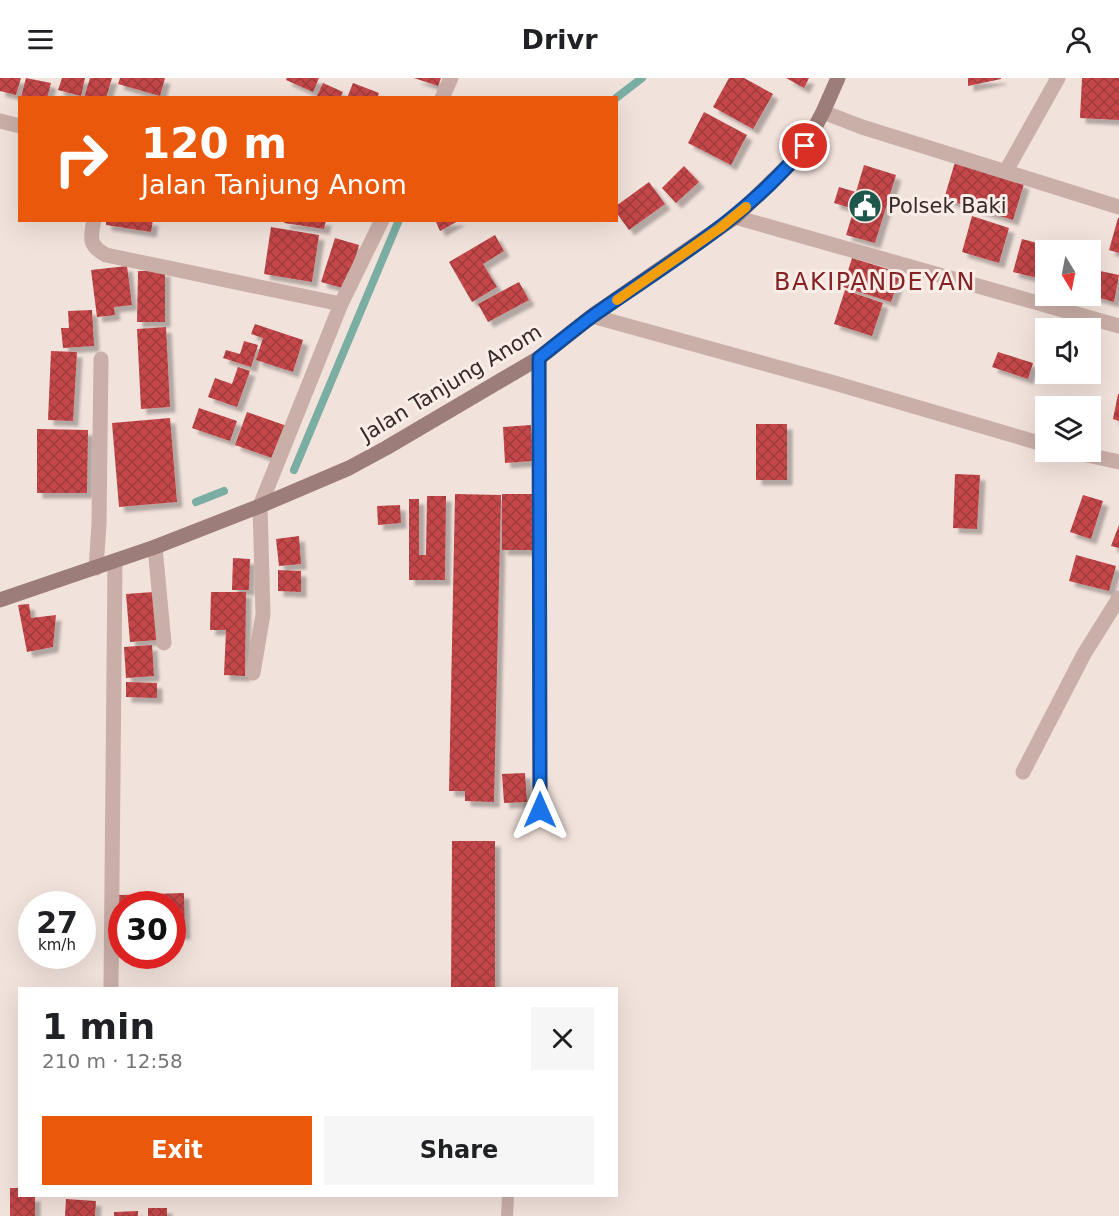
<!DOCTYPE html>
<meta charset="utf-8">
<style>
:root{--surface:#fff;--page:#f6f6f6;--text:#202124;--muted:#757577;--accent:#ea580c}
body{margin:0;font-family:"DejaVu Sans",sans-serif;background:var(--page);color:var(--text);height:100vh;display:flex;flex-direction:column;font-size:22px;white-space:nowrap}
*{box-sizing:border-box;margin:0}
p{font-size:20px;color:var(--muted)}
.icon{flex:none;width:33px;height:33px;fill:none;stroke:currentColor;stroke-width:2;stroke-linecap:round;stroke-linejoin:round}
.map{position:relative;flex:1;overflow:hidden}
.panel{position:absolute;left:18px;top:909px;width:600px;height:210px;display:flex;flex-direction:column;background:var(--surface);border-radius:0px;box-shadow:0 6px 24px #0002}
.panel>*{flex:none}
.banner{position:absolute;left:18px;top:18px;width:600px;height:126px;border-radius:0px;box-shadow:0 6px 24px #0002;background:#ea580c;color:#fff;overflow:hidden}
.needle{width:39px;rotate:170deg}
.buttons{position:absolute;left:1035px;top:162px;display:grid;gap:12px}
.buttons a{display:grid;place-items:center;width:66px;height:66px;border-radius:0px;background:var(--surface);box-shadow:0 6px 24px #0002;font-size:30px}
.speed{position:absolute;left:18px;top:813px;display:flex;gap:12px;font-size:30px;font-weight:700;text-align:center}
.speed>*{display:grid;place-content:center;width:78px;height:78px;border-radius:50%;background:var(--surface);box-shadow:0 6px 24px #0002;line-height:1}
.speed small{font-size:15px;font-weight:400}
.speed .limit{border:9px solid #d22;background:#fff;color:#111}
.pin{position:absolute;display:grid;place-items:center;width:51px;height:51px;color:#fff;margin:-26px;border:3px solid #fff;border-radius:50%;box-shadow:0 2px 6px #0007}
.me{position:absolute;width:66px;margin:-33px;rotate:0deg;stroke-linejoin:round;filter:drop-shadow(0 0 4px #0008)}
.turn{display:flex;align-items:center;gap:21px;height:126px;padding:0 24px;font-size:27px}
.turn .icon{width:78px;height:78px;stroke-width:2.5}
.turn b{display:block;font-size:42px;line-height:51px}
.round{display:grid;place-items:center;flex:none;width:63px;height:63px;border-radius:0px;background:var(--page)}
.summary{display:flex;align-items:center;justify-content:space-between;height:102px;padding:0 24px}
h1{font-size:36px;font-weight:600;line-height:45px}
.button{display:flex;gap:12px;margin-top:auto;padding:12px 24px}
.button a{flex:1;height:69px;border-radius:0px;background:var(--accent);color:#fff;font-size:24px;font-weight:600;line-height:69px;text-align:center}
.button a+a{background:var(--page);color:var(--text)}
header{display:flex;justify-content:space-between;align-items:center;height:78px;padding:0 24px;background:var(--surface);font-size:27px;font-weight:600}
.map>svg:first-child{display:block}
</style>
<header><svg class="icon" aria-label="menu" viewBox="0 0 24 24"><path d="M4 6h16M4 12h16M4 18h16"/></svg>Drivr<svg class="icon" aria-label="person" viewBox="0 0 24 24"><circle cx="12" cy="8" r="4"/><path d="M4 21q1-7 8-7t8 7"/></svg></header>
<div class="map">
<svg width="1119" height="1138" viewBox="0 0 1119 1138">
<defs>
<pattern id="building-cross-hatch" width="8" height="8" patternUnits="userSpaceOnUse" patternTransform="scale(1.5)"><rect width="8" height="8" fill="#c44748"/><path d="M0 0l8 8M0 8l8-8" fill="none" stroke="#a03b3c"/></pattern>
<filter id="shadow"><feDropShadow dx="5.5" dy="5.5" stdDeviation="1.5" flood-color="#0004"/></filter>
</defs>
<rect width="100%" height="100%" fill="#f2e2dc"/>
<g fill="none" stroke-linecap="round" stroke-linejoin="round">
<!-- stream -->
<path stroke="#7baea3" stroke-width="8" d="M616,20L642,0
M294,392L399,142
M196,424L224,413"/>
</g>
<!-- building -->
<path fill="url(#building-cross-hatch)" filter="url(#shadow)" d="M0,0H21L16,17L0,13Z
M26,0L51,5L47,20L21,19Z
M62,0H85L81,18L58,12Z
M90,0H112L106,20H84Z
M120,0H165L160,18L118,6Z
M287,0H319L313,14L286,2Z
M414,0H441L438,8Z
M729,0H744L773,16L753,51L713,29Z
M786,0H809L804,10Z
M968,0H1001V1L968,8Z
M1082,0H1119V42L1080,40Z
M323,5L343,14L340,20H316Z
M353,5L379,15L377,20H347Z
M704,34L747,57L731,87L688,65Z
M955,84L1024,106L1013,142L944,121Z
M864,87L896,97L875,165L846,157L854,131L834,125L839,109L856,114Z
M684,88L699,104L676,125L662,110Z
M649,104L665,126L629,152L616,134V128Z
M972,138L1009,150L999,185L962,174Z
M1118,140H1119V175L1109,172Z
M106,142H153L151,154L106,147Z
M285,142H326L324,151L284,145Z
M435,142H460L440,153Z
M271,149L319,157L312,204L264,196Z
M495,157L504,173L483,186L497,209L472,224L449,184Z
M335,160L359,167L346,211L321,204Z
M1022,161L1064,172V169L1074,172H1046V202L1013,194Z
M852,180L901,195L891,224L843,209Z
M127,188L132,227L114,229L115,237L97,239L91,192Z
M138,193H165V244H137Z
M1100,193L1119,197L1114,224L1093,218Z
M519,204L529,222L488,244L478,226Z
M845,212L883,225L872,258L834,246Z
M92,232L94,268L63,270L61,250H69L68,233Z
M255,246L303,262L293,294L256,282L263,260L251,256Z
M166,249L170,329L141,331L137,251Z
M244,263L258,267L251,289L223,280L226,272L240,276Z
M51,273L77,274L73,343L48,342Z
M998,274L1033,285L1028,301L992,289Z
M238,289L250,293L237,329L208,319L215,300L232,306Z
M1118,316H1119V343L1113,341Z
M199,330L237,343L230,363L192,350Z
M247,334L287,348L275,381L235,367Z
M170,340L177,424L119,429L112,345Z
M756,346H787V402H756Z
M531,347L533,383L505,385L503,349Z
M37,351L88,352L87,415H37Z
M955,396L980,397L977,451L953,450Z
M455,416L501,417L494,724L465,723V713H449Z
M502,416H535V472H502Z
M1083,417L1103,423L1091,461L1070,454Z
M427,418H446L445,502H409V421H419V477H426Z
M400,427L401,445L378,447L377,428Z
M1119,447V470L1111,468Z
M299,458L301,486L279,488L276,461Z
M1076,477L1116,488L1109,513L1069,503Z
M233,480L250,481L249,512H232Z
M278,492L301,493V514L278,513Z
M153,514L157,562L130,564L126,516Z
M211,514H246L245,598L224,597L226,552H210Z
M29,526L31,540L56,537L53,569L27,574L18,527Z
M152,567L154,598L126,600L124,569Z
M126,604L157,605V620L126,619Z
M525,695L527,724L504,725L502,696Z
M452,763H495V910H451Z
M184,815L185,856H172V826H122V830H119V817Z
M10,1110H20V1118H35V1138H10Z
M66,1121L96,1123L95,1138H65Z
M148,1130H167V1138H148Z
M138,1133V1138H114V1134Z"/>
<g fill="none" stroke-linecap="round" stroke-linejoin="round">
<!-- lane -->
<path stroke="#caafa8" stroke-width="12" d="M507,1138L508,1118"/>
<!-- street -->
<path stroke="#caafa8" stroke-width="15" d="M442,20L451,0
M823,34L862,49L1119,129
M0,43L20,48
M1006,93L1058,0
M735,139L1119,248
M94,142C90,161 89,168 106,177L341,226
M592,238L831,304L1046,367
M539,280L540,732
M1073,374L1119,384
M155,469L164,565
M96,490L99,446L101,281
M253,595L263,536L260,428L341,226L382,142
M1023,694L1084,576L1119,520
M111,910L115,483"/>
<!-- secondary -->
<path stroke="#9d7d79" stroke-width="15" d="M0,522L155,469L260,428L349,390L386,370L539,280L592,238L735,139L790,86L805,68L823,34L838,0"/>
</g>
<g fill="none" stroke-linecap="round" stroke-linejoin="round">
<defs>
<path id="route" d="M540,732L539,280C557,266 575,251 594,237C668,185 747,140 805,68"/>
</defs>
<!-- route casing -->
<use href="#route" stroke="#114b97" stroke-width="15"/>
<!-- route -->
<use href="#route" stroke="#1a73e8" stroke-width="10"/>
<!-- slow -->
<path stroke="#f59e0b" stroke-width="10" d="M617,222L720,150L746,129"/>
</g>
<!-- icons -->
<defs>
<symbol id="civic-disc" viewBox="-11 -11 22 22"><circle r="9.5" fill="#1e574c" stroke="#f9ede8"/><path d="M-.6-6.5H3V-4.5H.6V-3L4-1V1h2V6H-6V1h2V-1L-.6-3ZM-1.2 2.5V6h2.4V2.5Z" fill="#fff"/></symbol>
</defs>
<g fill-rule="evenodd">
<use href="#civic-disc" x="846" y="109" width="38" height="38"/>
</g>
<g text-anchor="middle" stroke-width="6" stroke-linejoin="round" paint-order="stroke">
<!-- poi labels -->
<g font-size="21" fill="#362928" stroke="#f9ede8" text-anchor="start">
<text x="888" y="135">Polsek Baki</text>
</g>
<!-- street labels -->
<g font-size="21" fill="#362928" stroke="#f9ede8">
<text transform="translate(451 305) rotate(-31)" y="7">Jalan Tanjung Anom</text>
</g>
<!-- quarter labels -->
<g font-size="24" letter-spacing="1.5" fill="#842224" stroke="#f9ede8">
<text x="875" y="212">BAKIPANDEYAN</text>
</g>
</g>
</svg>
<div class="buttons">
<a><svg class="needle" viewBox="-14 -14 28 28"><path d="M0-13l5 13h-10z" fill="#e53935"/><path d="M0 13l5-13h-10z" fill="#757577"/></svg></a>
<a><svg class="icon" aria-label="sound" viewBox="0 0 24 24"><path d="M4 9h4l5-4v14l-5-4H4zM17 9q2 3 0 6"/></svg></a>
<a><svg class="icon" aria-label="layers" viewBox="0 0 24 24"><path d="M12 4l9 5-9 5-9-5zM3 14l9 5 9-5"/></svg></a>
</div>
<div class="speed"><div>27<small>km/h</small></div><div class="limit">30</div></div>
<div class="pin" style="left:805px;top:68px;background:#d93025"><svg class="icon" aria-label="arrive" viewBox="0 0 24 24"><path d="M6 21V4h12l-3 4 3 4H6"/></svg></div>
<svg class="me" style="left:540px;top:732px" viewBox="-20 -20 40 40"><path d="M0-17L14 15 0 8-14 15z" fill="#1a73e8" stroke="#fff" stroke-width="4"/></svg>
<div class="banner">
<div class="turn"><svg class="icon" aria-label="right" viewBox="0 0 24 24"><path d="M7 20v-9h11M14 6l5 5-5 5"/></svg><div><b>120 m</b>Jalan Tanjung Anom</div></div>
</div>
<section class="panel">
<div class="summary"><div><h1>1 min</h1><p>210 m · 12:58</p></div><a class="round"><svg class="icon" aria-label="close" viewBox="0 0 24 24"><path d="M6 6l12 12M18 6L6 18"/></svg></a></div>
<div class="button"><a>Exit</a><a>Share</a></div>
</section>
</div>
